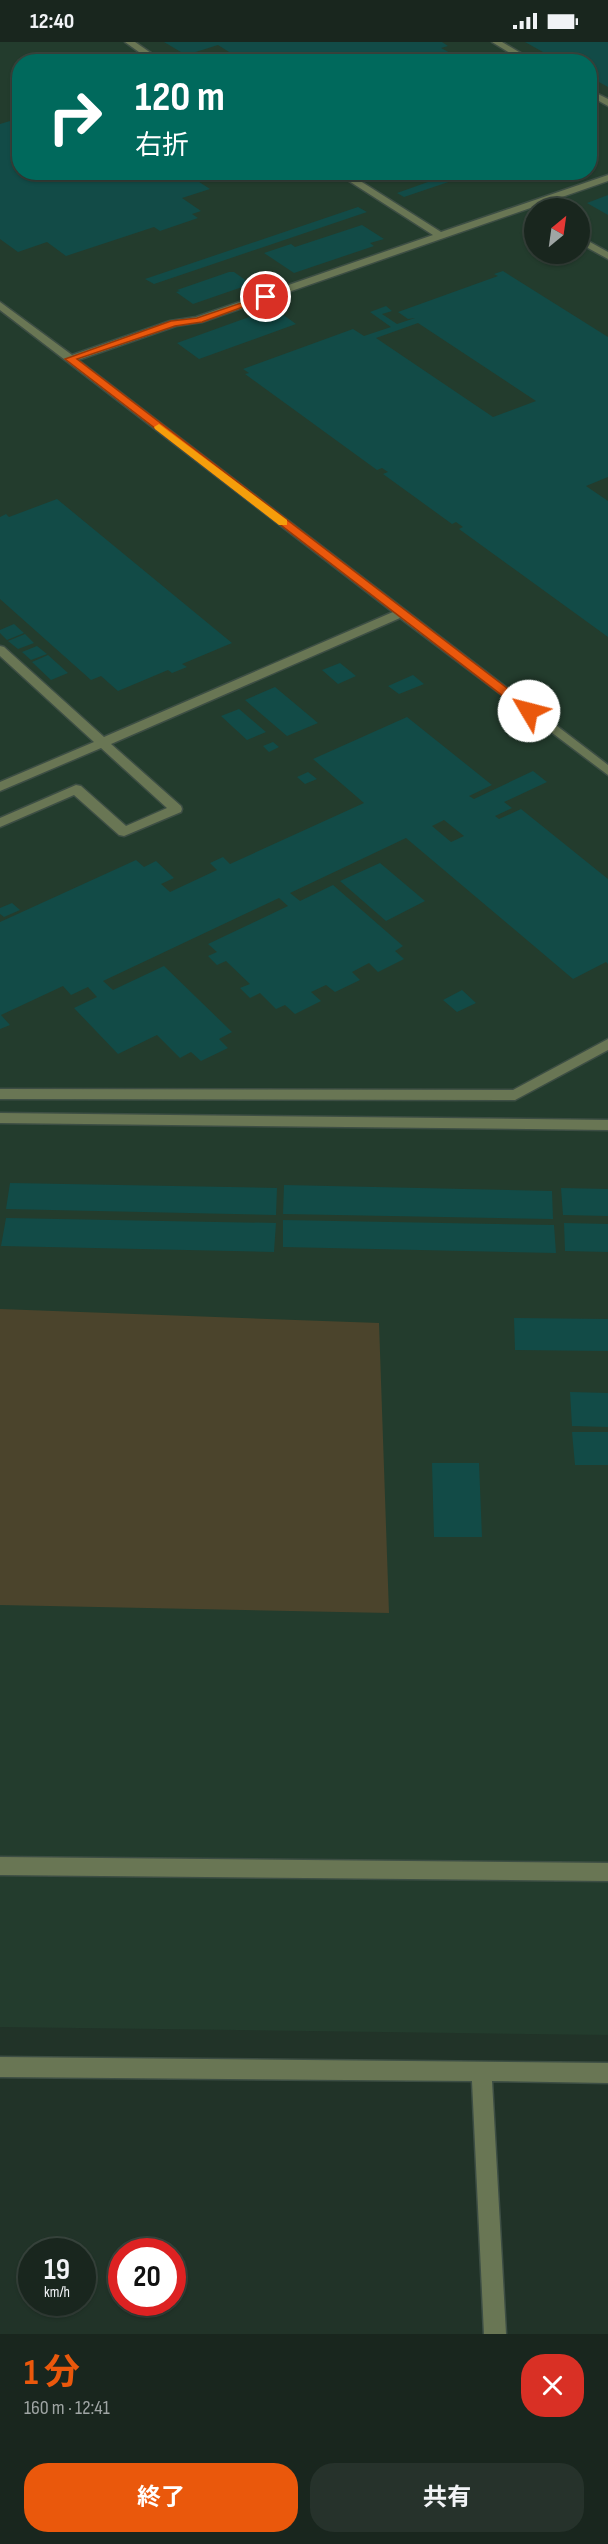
<!DOCTYPE html>
<html lang="ja">
<meta charset="utf-8">
<style>
:root{--surface:#19261e;--page:#26322b;--text:#f1f3f6;--muted:#9fa5a4;--line:#37433c;--accent:#ea580c}
body{margin:0;font-family:"Sofia Sans Condensed","Noto Sans JP",sans-serif;background:var(--page);color:var(--text);height:100vh;display:flex;flex-direction:column;font-size:22px;white-space:nowrap}
*{box-sizing:border-box;margin:0}
p{font-size:20px;color:var(--muted)}
.icon{flex:none;width:33px;height:33px;fill:none;stroke:currentColor;stroke-width:2;stroke-linecap:round;stroke-linejoin:round}
.map{position:relative;height:2292px;overflow:hidden}
.side{display:flex;flex-direction:column;background:var(--surface);flex:1}
.side>*{flex:none}
.guide{position:absolute;left:12px;top:12px;width:585px;height:126px;border-radius:24px;box-shadow:0 2px 4px #0004,0 0 0 2px var(--line);background:#00695c;color:#fff;overflow:hidden}
.needle{width:39px;rotate:29deg}
.buttons{position:absolute;left:524px;top:156px;display:grid;gap:12px}
.buttons a{display:grid;place-items:center;width:66px;height:66px;border-radius:50%;background:var(--surface);box-shadow:0 2px 4px #0004,0 0 0 2px var(--line);font-size:30px}
.speed{position:absolute;left:18px;top:2196px;display:flex;gap:12px;font-size:30px;font-weight:700;text-align:center}
.speed>*{display:grid;place-content:center;width:78px;height:78px;border-radius:50%;background:var(--surface);box-shadow:0 2px 4px #0004,0 0 0 2px var(--line);line-height:1}
.speed small{font-size:15px;font-weight:400}
.speed .limit{border:9px solid #d22;background:#fff;color:#111}
.pin{position:absolute;display:grid;place-items:center;width:51px;height:51px;color:#fff;margin:-26px;border:3px solid #fff;border-radius:50%;box-shadow:0 2px 6px #0007}
.me{position:absolute;width:66px;margin:-33px;rotate:307deg;stroke-linejoin:round;filter:drop-shadow(0 0 4px #0008)}
.turn{display:flex;align-items:center;gap:21px;height:126px;padding:0 24px;font-size:27px}
.turn .icon{width:78px;height:78px;stroke-width:2.5}
.turn b{display:block;font-size:42px;line-height:51px}
.round{display:grid;place-items:center;flex:none;width:63px;height:63px;border-radius:24px;background:var(--page)}
.head{display:flex;align-items:center;justify-content:space-between;height:102px;padding:0 24px}
h1{font-size:36px;font-weight:700;line-height:45px;color:var(--accent)}
.cta{display:flex;gap:12px;margin-top:auto;padding:12px 24px}
.cta a{flex:1;height:69px;border-radius:24px;background:var(--accent);color:#fff;font-size:24px;font-weight:700;line-height:69px;text-align:center}
.cta a+a{background:var(--page);color:var(--text)}
.status{display:flex;justify-content:space-between;align-items:center;height:42px;padding:0 30px;background:var(--surface);direction:ltr}
.status svg{height:16px;fill:currentColor}
.map>svg:first-child{display:block}
</style>
<div class="status"><b>12:40</b><svg viewBox="0 0 49 12"><path d="M0 12V9h3v3zM5 12V6h3v6zM10 12V3h3v9zM15 12V0h3v12zM26 1h20v11H26zM47 4h2v5h-2z"/></svg></div>
<div class="map">
<svg width="608" height="2292" viewBox="0 0 608 2292">
<rect width="100%" height="100%" fill="#213328"/>
<!-- built -->
<path fill="#233c2d" fill-rule="evenodd" d="M0,0H608V1993L0,1985ZM20,20H590V130H20ZM534,166H579V212H534Z"/>
<!-- green -->
<path fill="#4b442c" d="M0,1267L379,1281L389,1571L0,1563Z"/>
<!-- building -->
<path fill="#124b47" fill-rule="evenodd" d="M164,0H442L448,4L441,6L467,20H245L218,3L186,13Z
M525,0H608V45L590,35V20H561Z
M20,76V130H184L210,147L182,156L201,169L192,172L198,176L160,189L154,185L66,214L47,200L18,210L0,197V82Z
M456,130L475,131L404,155L397,151Z
M608,153V173L587,161Z
M358,165L367,170L154,242L145,237Z
M362,183L384,197L370,201L374,204L294,231L264,211L291,202L295,205Z
M503,229L608,295V435L586,444L608,459V595L459,487L463,485L456,480L452,482L383,432L388,430L382,426L377,428L245,332L249,331L243,327L353,287L364,294L391,285L370,270L386,264L392,269L382,272L397,282L415,276L408,277L398,270L498,234L494,232ZM418,281L536,359L493,375L376,296Z
M229,230H234L251,242L193,262L176,250L180,249L177,248Z
M274,266L296,282L199,317L177,301Z
M57,457L232,601L182,622L187,625L172,631L168,628L118,649L101,634L91,638L0,557V475L6,472L9,475Z
M14,582L24,591L7,598L0,591V588Z
M25,592L34,601L18,607L8,599Z
M37,604L47,612L31,618L22,610Z
M48,613L68,631L51,638L32,620Z
M340,621L356,634L338,642L322,628Z
M413,633L424,642L399,652L388,644Z
M275,645L318,681L287,694L245,658Z
M239,667L266,690L247,698L221,674Z
M407,675L492,743L469,754L474,757L533,729L547,740L504,760L512,766L495,774L499,777L521,767L608,837V922L606,920L573,937L406,796L290,851L300,859L333,843L403,904L395,909L404,917L378,930L369,921L352,930L360,938L335,950L326,943L311,950L321,959L295,972L285,963L276,967L260,951L250,956L240,946L250,942L226,919L217,923L208,914L217,910L208,902L288,864L279,856L103,939L113,948L164,924L232,990L219,997L228,1006L201,1019L191,1010L180,1016L157,993L118,1012L74,966L97,955L88,945L71,953L63,944L1,973L10,983L0,987V880L136,818L144,825L156,819L174,836L161,842L170,850L217,828L210,821L223,815L230,822L364,761L313,717ZM444,778L464,794L451,800L432,784Z
M273,700L279,705L269,710L263,704Z
M308,730L317,737L305,742L297,735Z
M380,821L425,859L386,879L340,839Z
M12,861L20,868L4,875L0,872V866Z
M462,948L476,961L457,970L443,958Z
M10,1141L277,1146L276,1173L6,1167Z
M284,1143L552,1149L553,1177L283,1172Z
M561,1146L608,1147V1174L563,1173Z
M6,1176L276,1181L274,1210L1,1204Z
M283,1178L554,1183L556,1211L283,1205Z
M564,1181L608,1182V1210L565,1209Z
M514,1276L608,1277V1309L515,1308Z
M570,1350L608,1351V1385L572,1384Z
M572,1390H608V1423H575Z
M432,1421H479L482,1495H434Z"/>
<g fill="none" stroke-linecap="round" stroke-linejoin="round">
<defs>
<path id="service" d="M125,0H135L164,20H153Z
M492,0H502L536,20H525Z
M590,48L608,57V64L590,54Z
M335,130H346L441,190L608,133V139L202,280L176,284L78,318L608,723V733L400,576L111,702L181,764L182,767L181,770L124,794L119,793L74,753L0,785V776L76,743L81,744L126,784L167,766L101,706L0,749V740L94,700L0,614V604L4,605L104,695L393,570L0,268V260L72,313L170,279L196,275L433,193Z
M579,194L608,210V217L579,201Z
M608,997V1008L515,1058L0,1057V1047L513,1048Z
M0,1071L608,1078V1088L0,1081Z
M0,1815L608,1821V1839L0,1833Z"/>
<path id="tertiary" d="M0,2015L608,2021V2041L492,2039L506,2292H484L472,2039L0,2035Z"/>
</defs>
<!-- service casing -->
<use href="#service" stroke="#3d4e44" stroke-width="3"/>
<!-- tertiary casing -->
<use href="#tertiary" stroke="#3d4e44" stroke-width="3"/>
<!-- service -->
<use href="#service" fill="#697654" fill-rule="evenodd"/>
<!-- tertiary -->
<use href="#tertiary" fill="#697654" fill-rule="evenodd"/>
</g>
<!-- route -->
<path fill="#ea580c" stroke="#983908" stroke-width="1.5" d="M262,254L270,255L202,280L175,284L77,317L533,666V671H525L65,317L171,279L197,276Z"/>
<!-- slow -->
<path fill="#f59e0b" d="M159,382L287,478V483H279L155,387L154,385Z"/>
</svg>
<div class="buttons">
<a><svg class="needle" viewBox="-14 -14 28 28"><path d="M0-13l5 13h-10z" fill="#e53935"/><path d="M0 13l5-13h-10z" fill="#9fa5a4"/></svg></a>
</div>
<div class="speed"><div>19<small>km/h</small></div><div class="limit">20</div></div>
<div class="pin" style="left:266px;top:255px;background:#d93025"><svg class="icon" aria-label="arrive" viewBox="0 0 24 24"><path d="M6 21V4h12l-3 4 3 4H6"/></svg></div>
<svg class="me" style="left:529px;top:669px" viewBox="-20 -20 40 40"><circle r="19" fill="#fff"/><path d="M0-13L10 11 0 6-10 11z" fill="#ea580c"/></svg>
<div class="guide">
<div class="turn"><svg class="icon" aria-label="right" viewBox="0 0 24 24"><path d="M7 20v-9h11M14 6l5 5-5 5"/></svg><div><b>120 m</b>右折</div></div>
</div>
</div>
<section class="side">
<div class="head"><div><h1>1 分</h1><p>160 m · 12:41</p></div><a class="round" style="background:#d93025;color:#fff"><svg class="icon" aria-label="close" viewBox="0 0 24 24"><path d="M6 6l12 12M18 6L6 18"/></svg></a></div>
<div class="cta"><a>終了</a><a>共有</a></div>
</section>
